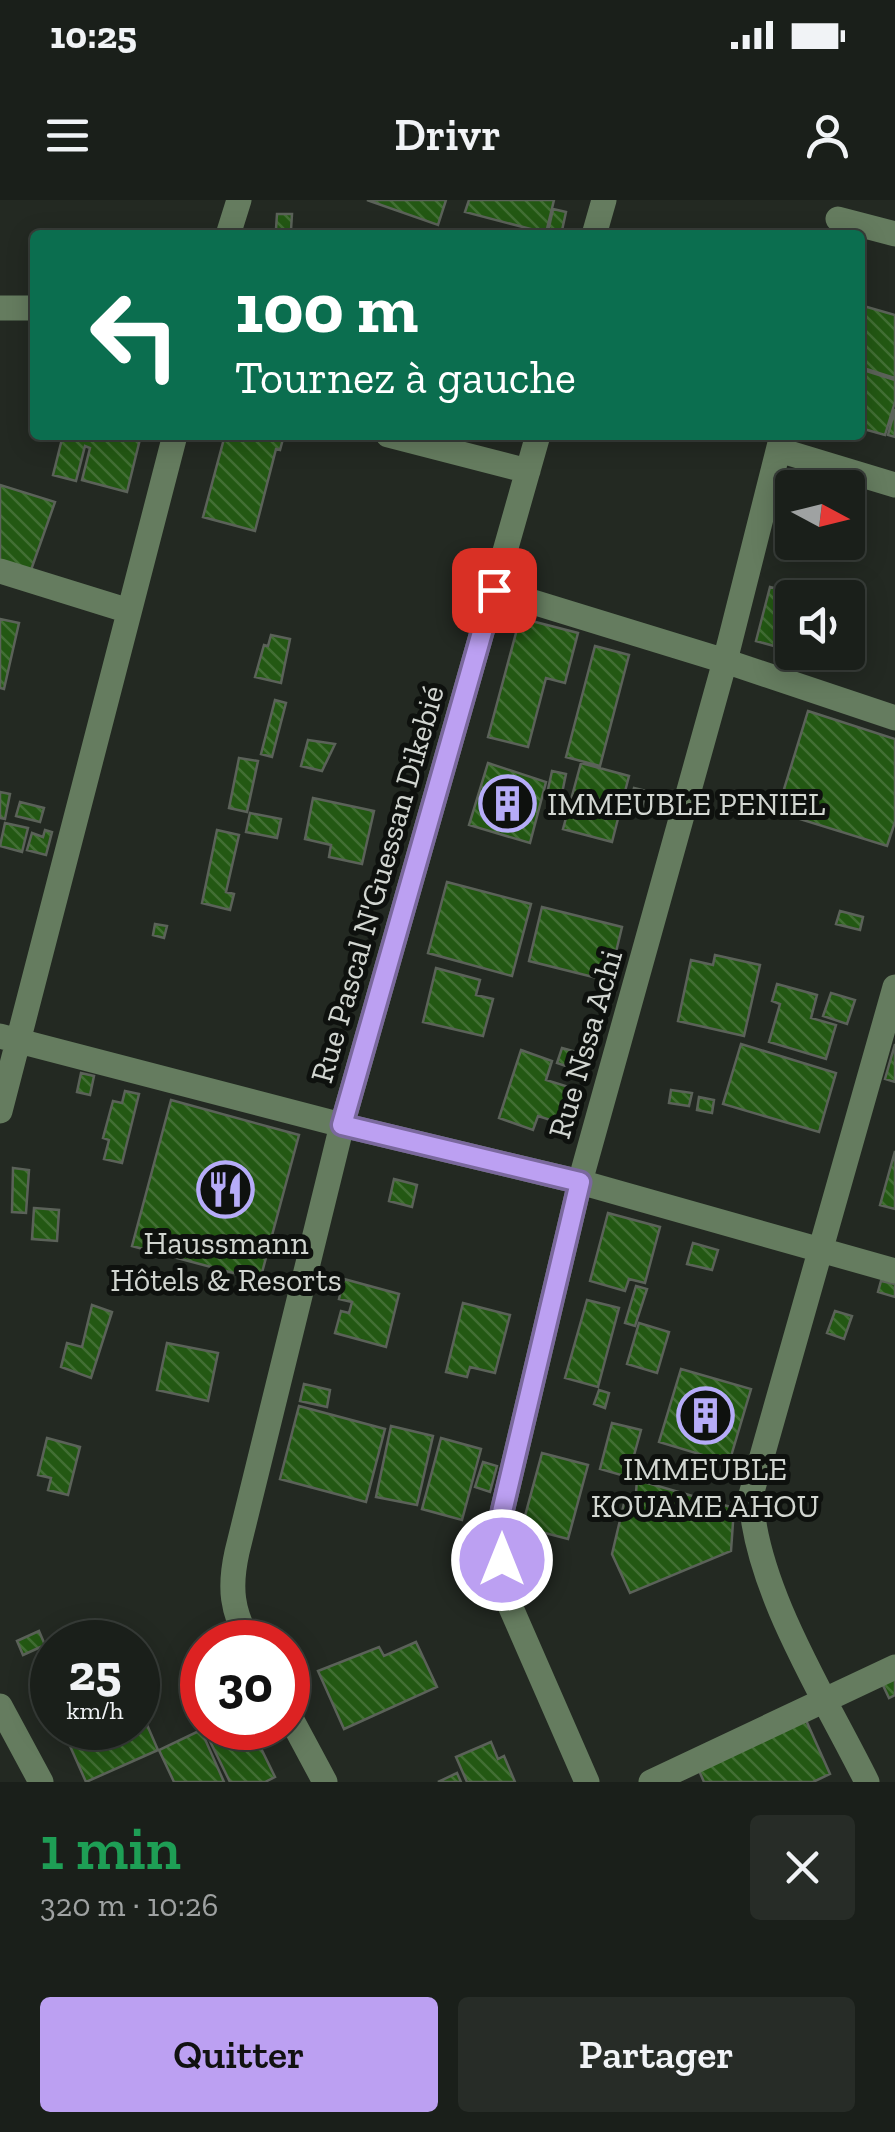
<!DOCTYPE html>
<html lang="fr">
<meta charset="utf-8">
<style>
:root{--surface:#1a1f1a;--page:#272c27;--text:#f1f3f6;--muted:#9fa2a2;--line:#383d39;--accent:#bca0f2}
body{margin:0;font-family:"Zilla Slab",serif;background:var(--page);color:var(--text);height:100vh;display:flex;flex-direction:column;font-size:38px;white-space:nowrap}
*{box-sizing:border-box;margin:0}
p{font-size:32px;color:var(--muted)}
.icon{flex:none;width:55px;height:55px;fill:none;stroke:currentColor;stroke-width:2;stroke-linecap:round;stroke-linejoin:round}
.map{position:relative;height:1582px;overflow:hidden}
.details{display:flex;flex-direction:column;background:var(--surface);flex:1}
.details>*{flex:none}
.hud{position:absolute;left:30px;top:30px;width:835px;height:210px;border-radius:10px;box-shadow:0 5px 25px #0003,0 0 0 2px var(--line);background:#0b6e4f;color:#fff;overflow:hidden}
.needle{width:65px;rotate:97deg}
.buttons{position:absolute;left:775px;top:270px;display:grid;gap:20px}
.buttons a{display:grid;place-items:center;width:90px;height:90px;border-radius:10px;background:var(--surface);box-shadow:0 5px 25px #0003,0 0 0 2px var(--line);font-size:50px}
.speed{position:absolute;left:30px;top:1420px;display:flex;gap:20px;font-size:50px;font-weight:700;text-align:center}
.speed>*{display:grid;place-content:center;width:130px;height:130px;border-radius:50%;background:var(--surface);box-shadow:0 5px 25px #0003,0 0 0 2px var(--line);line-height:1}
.speed small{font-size:25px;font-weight:400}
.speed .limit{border:15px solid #d22;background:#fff;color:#111}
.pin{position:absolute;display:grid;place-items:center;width:85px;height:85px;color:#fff;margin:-42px;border-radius:20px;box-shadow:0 5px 15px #0006}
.me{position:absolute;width:110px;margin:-55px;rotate:0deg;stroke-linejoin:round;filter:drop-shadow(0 0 8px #0008)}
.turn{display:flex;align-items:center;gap:35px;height:210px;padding:0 40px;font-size:45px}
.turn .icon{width:130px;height:130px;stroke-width:2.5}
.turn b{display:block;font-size:70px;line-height:85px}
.round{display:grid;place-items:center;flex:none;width:105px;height:105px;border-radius:10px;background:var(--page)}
.head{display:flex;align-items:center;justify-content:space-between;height:170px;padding:0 40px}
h1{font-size:60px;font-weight:600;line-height:75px;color:#1e9e55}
.button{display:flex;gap:20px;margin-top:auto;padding:20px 40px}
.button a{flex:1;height:115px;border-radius:10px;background:var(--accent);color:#111;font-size:40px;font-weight:600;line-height:115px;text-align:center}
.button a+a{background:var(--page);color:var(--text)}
.status{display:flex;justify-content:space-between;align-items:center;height:70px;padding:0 50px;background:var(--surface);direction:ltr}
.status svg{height:28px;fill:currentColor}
header{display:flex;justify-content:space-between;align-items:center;height:130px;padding:0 40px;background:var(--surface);font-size:45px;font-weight:600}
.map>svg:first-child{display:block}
</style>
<div class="status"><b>10:25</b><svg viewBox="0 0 49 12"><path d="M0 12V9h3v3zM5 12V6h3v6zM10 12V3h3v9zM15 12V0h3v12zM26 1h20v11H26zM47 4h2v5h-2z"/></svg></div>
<header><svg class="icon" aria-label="menu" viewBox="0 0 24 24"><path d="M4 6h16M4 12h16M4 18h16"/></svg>Drivr<svg class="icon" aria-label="person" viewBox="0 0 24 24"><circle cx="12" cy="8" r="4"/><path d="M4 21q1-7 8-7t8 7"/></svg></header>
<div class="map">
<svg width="895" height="1582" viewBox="0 0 895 1582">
<defs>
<pattern id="building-back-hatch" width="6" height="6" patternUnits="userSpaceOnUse" patternTransform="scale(2.5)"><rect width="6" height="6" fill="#235813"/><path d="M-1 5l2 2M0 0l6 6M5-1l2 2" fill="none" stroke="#426f34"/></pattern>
</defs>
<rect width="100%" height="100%" fill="#232922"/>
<!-- building -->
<path fill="url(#building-back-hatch)" stroke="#5b6259" stroke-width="2.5" d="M367,0H446L438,25Z
M469,0H554L546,33L465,12Z
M553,9L566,12L561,35L548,32Z
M277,14H292L291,30L276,29Z
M860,105L895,115V178L860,167Z
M860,169L895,180V202L885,235L860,228Z
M895,209V237L888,235Z
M63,235H141L127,292L82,280L90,248L85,246L76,281L53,275Z
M225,235H284L280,250L276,249L255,331L203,317Z
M0,285L55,302L31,370L0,361Z
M770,387L813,398H792V451L756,441Z
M848,407L859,409L845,464L799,452H848Z
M520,418L578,433L565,483L546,478L528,547L488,537Z
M0,419L19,423L4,489L0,488Z
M271,435L290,439L281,483L255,477L264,445L268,446Z
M595,446L629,455L600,566L566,557Z
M275,500L286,503L272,557L261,554Z
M808,511L895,539V622L887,646L777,612Z
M308,540L335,544L322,571L301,566Z
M239,558L258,561L247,612L229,608Z
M488,563L546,582L530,643L469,625Z
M581,563L629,576L612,642L563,629Z
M552,571L566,574L561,598L547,594Z
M634,588L646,591L642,607L630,604Z
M0,592L10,594L5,619L0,618Z
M313,598L374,611L362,664L329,657L331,645L305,639Z
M20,602L44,608L40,622L16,616Z
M250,613L281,619L277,638L246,632Z
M5,623L28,628L22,652L0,646Z
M45,630L52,632L46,655L27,650L32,633L43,637Z
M217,630L239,635L226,692L234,694L230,710L202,703Z
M447,682L531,704L512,776L428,753Z
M542,707L622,727L609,781L529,761Z
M840,711L863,717L860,730L836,724Z
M155,724L167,726L164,738L153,735Z
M715,755L760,765L744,836L678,821L691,760L713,765Z
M436,768L480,780L476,795L493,799L483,836L423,822Z
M777,784L817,795L811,818L836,825L826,859L769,842L780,804L772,801Z
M831,793L855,800L847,824L823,816Z
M741,844L836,873L819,932L723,904Z
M895,844V882L885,879Z
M562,848L588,855L583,872L557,863Z
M521,850L552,861L546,880L572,888L560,923L538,916L533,930L499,918Z
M81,873L94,876L90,895L77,892Z
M671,890L692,893L689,906L669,903Z
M125,891L139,894L122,963L104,959L109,940L103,938L113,901L122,903Z
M699,897L714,900L712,913L697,910Z
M171,900L299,935L260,1080L132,1046Z
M895,951V1009L880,1005Z
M13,968L29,970L26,1013L12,1012Z
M394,979L417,985L412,1007L389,1001Z
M34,1008L59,1010L57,1041L32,1039Z
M608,1013L660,1027L645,1083L629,1079L625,1091L590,1081Z
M693,1043L718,1050L712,1070L687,1064Z
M344,1079L399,1094L386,1147L335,1133L341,1111L349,1113L352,1102L339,1099Z
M881,1081L895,1084V1097L878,1092Z
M636,1086L647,1089L635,1126L625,1123Z
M587,1100L619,1108L598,1187L565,1178Z
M463,1103L510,1115L495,1173L470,1167L467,1177L446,1172Z
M92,1105L112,1112L91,1178L61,1167L67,1143L82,1147Z
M835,1111L852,1116L844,1139L827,1133Z
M639,1123L669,1132L657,1173L627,1164Z
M167,1143L218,1153L208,1201L157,1190Z
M681,1169L751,1189L729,1263L659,1242Z
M304,1184L330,1190L327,1207L300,1201Z
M599,1190L609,1193L605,1208L594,1204Z
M299,1206L385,1229L366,1302L280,1279Z
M612,1223L641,1230L628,1277L600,1269Z
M391,1226L433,1236L417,1305L376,1297Z
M47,1238L80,1247L68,1295L48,1290L51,1278L38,1275Z
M441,1238L481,1249L462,1320L422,1309Z
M542,1253L588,1265L568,1339L522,1327Z
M483,1262L497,1266L490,1292L475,1287Z
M637,1280L734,1308L731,1351L630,1393L612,1354L626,1295L636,1293Z
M39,1431L45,1445L23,1455L17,1441Z
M416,1442L437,1487L344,1529L318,1471L379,1447L384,1456Z
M895,1474V1495L889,1498L881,1481Z
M138,1504L158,1550L86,1582L62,1528H138Z
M805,1518L830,1574L813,1582H704L697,1566Z
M251,1528L275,1577L265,1582H230L204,1529Z
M201,1530L224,1582H174L159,1550Z
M491,1542L498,1559L504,1556L515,1582H467L456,1557Z
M457,1573L461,1582H438Z"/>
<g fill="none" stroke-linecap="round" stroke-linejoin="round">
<!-- minor -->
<path stroke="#657c5f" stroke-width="25" d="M838,19L895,34
M228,35L239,0
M594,35L604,0
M0,108H35
M388,235L528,271
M779,250L895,285
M0,371L129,411
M494,390L725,461L895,518
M0,836L342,925L580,982L895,1071
M0,911L175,235
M249,1442C232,1411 229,1388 237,1352L342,925L538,235
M0,1506L41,1582
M288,1513L325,1582
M587,1582L508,1401L502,1361V1312L580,982L725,461L782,235
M651,1582L895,1467
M867,1582C826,1499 754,1387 751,1295L895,787"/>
</g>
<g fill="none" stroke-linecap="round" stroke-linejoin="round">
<defs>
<path id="route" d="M494,390L342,925L580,982L502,1312V1360"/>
</defs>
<!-- route casing -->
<use href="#route" stroke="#7a689d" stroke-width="25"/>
<!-- route -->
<use href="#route" stroke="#bca0f2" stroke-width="18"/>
</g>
<!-- icons -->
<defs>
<symbol id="building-ring" viewBox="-11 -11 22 22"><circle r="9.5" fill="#0e110e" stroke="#b6acf8" stroke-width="1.5"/><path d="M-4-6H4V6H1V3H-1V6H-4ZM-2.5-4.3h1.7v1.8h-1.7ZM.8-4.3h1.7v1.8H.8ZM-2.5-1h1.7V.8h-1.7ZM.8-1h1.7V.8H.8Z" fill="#b6acf8"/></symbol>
<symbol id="restaurant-ring" viewBox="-11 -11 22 22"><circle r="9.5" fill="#0e110e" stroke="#b6acf8" stroke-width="1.5"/><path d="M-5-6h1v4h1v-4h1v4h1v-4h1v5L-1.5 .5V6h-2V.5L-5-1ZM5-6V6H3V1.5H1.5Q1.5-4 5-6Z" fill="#b6acf8"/></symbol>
</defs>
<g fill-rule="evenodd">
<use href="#building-ring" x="476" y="572" width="63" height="63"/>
<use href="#restaurant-ring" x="194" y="958" width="63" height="63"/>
<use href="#building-ring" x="674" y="1184" width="63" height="63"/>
</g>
<g text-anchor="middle" stroke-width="10" stroke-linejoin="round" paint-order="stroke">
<!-- poi labels -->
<g font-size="32" fill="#d2d6d1" stroke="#0e110e">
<text x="547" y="615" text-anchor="start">IMMEUBLE PENIEL</text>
<text x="226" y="1054">Haussmann<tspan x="226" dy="37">Hôtels &amp; Resorts</tspan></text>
<text x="705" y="1280">IMMEUBLE<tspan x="705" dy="37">KOUAME AHOU</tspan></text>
</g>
<!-- street labels -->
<g font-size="32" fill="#d2d6d1" stroke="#0e110e">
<text transform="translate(377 684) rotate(-74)" y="11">Rue Pascal N'Guessan Dikebié</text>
<text transform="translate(585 844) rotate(-74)" y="11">Rue Nssa Achi</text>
</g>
</g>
</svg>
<div class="buttons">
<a><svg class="needle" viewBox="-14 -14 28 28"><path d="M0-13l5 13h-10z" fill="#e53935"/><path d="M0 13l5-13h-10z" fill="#9fa2a2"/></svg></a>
<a><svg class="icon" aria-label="sound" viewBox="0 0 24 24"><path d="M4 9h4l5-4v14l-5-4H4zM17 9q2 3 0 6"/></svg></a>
</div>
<div class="speed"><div>25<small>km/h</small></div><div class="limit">30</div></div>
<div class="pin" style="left:494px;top:390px;background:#d93025"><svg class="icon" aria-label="arrive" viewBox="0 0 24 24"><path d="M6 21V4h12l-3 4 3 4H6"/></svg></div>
<svg class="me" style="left:502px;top:1360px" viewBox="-20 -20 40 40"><circle r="17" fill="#bca0f2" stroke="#fff" stroke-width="3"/><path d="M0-11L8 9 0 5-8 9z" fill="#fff"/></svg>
<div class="hud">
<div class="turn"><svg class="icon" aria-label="left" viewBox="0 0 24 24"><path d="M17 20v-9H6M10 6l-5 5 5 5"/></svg><div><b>100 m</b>Tournez à gauche</div></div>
</div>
</div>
<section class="details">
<div class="head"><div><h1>1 min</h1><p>320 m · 10:26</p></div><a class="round"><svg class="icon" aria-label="close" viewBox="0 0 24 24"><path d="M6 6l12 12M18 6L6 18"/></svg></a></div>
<div class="button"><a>Quitter</a><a>Partager</a></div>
</section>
